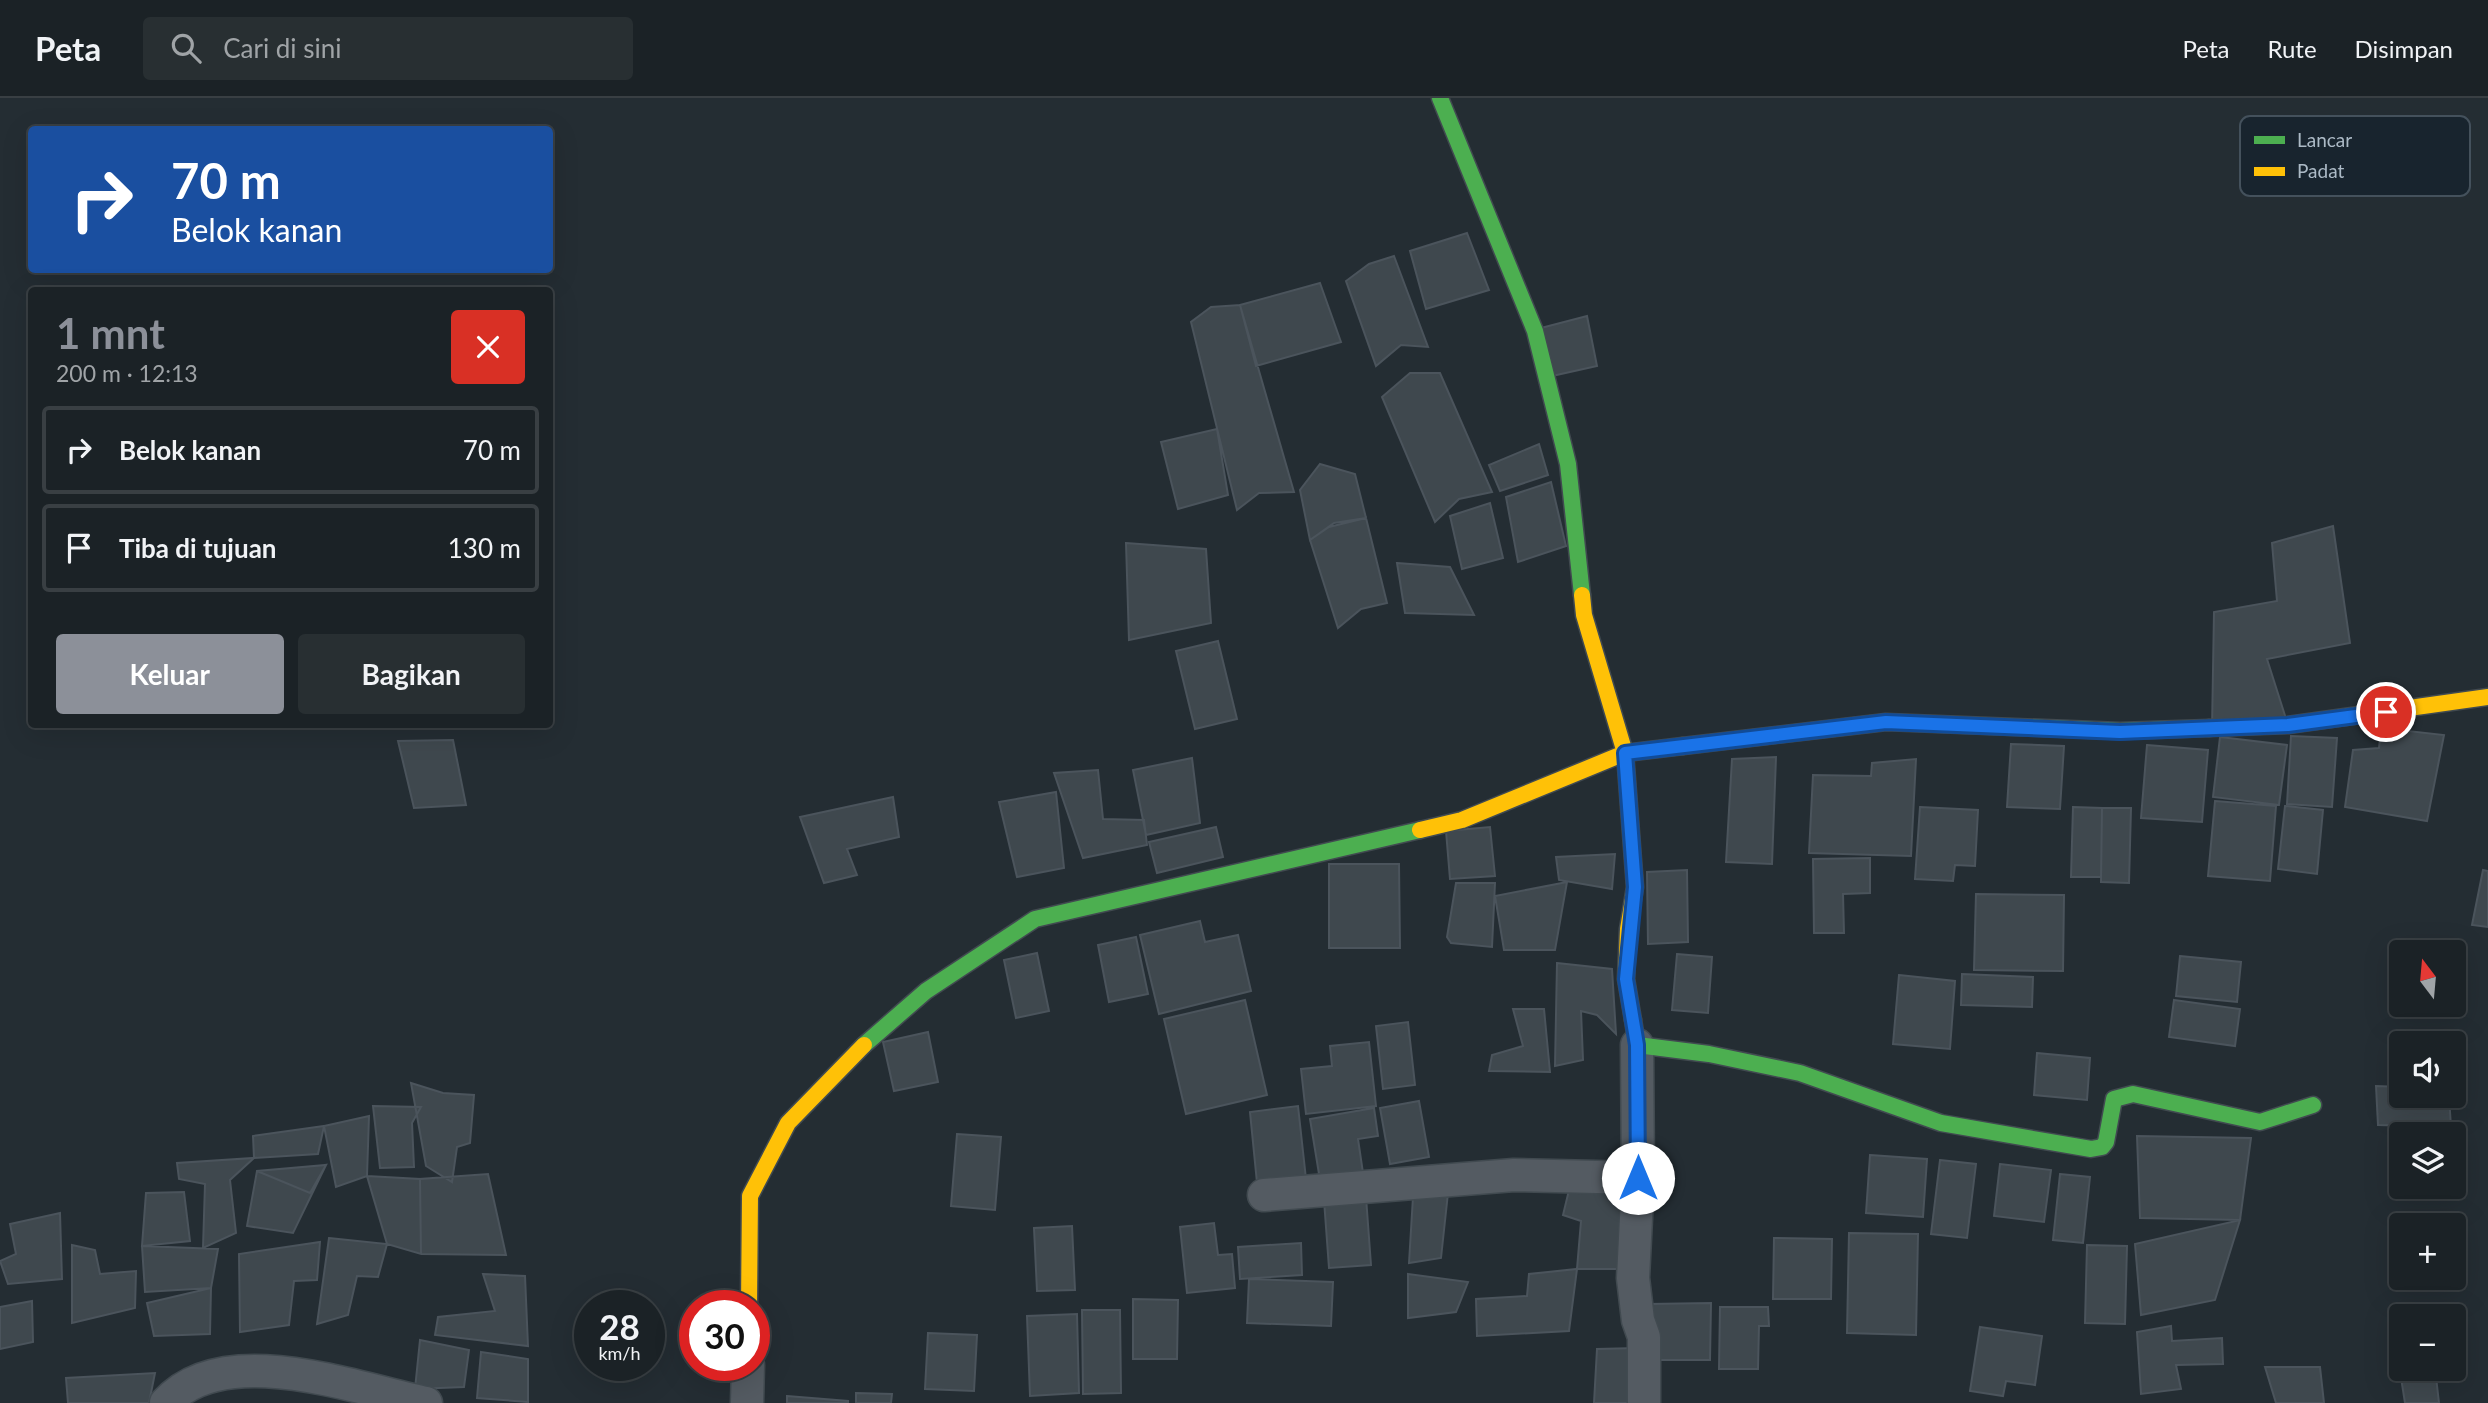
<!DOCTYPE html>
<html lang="id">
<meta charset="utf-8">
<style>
:root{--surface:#1b2226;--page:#282f32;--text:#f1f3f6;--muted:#a0a4a7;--line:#393f43;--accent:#8c9099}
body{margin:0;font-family:Lato,sans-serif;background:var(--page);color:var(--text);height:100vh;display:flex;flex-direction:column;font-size:26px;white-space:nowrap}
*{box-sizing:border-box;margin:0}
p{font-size:23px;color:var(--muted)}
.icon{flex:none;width:38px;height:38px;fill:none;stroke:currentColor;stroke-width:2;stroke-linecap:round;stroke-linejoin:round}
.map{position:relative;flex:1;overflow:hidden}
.side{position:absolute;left:28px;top:189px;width:525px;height:441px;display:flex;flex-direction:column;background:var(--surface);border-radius:7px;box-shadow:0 7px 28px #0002,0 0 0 2px var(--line)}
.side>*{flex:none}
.banner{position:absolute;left:28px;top:28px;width:525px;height:147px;border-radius:7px;box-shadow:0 7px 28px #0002,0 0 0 2px var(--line);background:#1a4fa0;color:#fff;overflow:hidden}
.needle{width:46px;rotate:344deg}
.tools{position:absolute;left:2389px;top:842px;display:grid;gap:14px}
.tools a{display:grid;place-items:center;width:77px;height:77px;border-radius:7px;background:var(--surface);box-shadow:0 7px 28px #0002,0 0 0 2px var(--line);font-size:35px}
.speed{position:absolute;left:574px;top:1192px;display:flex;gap:14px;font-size:35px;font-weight:700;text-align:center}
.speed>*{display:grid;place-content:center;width:91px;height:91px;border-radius:50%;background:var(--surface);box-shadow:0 7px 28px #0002,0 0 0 2px var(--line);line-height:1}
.speed small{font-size:18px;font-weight:400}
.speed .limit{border:10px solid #d22;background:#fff;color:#111}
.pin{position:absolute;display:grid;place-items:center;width:60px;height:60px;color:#fff;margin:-30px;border:4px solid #fff;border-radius:50%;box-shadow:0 2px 7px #0007}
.me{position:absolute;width:77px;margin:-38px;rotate:0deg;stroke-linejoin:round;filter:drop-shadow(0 0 5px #0008)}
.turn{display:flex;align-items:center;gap:24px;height:147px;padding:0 28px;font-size:32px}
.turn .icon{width:91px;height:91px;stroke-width:2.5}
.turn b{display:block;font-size:49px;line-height:60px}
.round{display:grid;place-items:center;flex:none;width:74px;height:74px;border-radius:7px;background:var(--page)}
.headline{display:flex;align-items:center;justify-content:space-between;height:119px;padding:0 28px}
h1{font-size:42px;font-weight:700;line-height:52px;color:var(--accent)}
.action{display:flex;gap:14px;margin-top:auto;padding:14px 28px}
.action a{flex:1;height:80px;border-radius:7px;background:var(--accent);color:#fff;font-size:28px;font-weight:700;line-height:80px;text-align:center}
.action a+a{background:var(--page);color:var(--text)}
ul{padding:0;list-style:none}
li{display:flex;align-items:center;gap:21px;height:88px;margin:0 14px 10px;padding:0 14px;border:4px solid var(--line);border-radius:7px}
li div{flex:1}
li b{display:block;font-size:26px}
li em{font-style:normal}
header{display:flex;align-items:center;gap:42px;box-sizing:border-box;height:98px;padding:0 35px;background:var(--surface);border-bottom:2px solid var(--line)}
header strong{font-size:33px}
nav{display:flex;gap:38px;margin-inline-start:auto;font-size:24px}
.search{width:490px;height:63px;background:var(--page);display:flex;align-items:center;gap:18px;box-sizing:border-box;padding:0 24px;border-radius:7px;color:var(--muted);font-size:26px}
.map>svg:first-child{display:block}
</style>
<header>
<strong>Peta</strong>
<div class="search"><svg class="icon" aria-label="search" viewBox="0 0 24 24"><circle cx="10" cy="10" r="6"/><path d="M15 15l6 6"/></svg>Cari di sini</div>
<nav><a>Peta</a><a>Rute</a><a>Disimpan</a></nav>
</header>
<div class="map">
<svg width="2488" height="1305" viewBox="0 0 2488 1305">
<rect width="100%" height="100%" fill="#242d33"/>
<!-- building -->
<path fill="#3f484e" stroke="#4b545c" stroke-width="2" d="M1467,135L1489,192L1426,211L1410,153Z
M1394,158L1428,249L1401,247L1376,268L1346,183L1369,166Z
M1320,185L1341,244L1256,268L1240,207Z
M1240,207L1294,394L1259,395L1237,412L1191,224L1211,209Z
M1587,218L1597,268L1552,278L1541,230Z
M1410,275H1440L1492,394L1459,401L1435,424L1382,299Z
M1217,331L1228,397L1178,411L1161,344Z
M1539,346L1548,377L1500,393L1489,367Z
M1320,366L1355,376L1366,420L1334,425L1310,442L1300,392Z
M1551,384L1566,448L1518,464L1506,399Z
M1490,405L1503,460L1462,471L1450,418Z
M1366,420L1387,505L1361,511L1338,530L1310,442L1329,429Z
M2333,428L2350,545L2267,561L2288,627L2212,631L2214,514L2277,503L2272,445Z
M1126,445L1206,451L1211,525L1129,542Z
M1397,465L1450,469L1474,517L1405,515Z
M1218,543L1237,621L1195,631L1176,553Z
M2381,630L2444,637L2427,723L2345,709L2353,652L2379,650Z
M2291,638L2337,640L2332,709L2287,706Z
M2220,639L2287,647L2279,707L2213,699Z
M453,642L466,707L414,710L398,643Z
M2011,646L2064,648L2060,711L2007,709Z
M2147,647L2208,652L2202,724L2141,720Z
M1776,659L1772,766L1726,764L1732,661Z
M1192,660L1200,725L1146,737L1133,672Z
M1916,661L1911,758L1809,755L1813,677L1871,678L1872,665Z
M1098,672L1103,721L1144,722L1147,747L1083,760L1054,675Z
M1056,694L1064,770L1017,779L999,704Z
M893,699L899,739L847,751L857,777L824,785L800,719Z
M2215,703L2276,708L2270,783L2208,778Z
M2285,708L2323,712L2317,776L2278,771Z
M1920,709L1978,712L1975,768L1955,767L1953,783L1915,781Z
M2073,709L2102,710L2101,779H2071Z
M2102,710H2131L2129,785L2101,784Z
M1216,729L1223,759L1157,775L1149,744Z
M1490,729L1495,778L1450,781L1446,733Z
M1615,756L1612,791L1559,782L1556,759Z
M1870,760V795L1843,796L1844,835H1814L1813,761Z
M1329,766H1399L1400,850H1329Z
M1687,772L1688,844L1648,846L1647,774Z
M2483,772L2488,773V829L2472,827Z
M1567,784L1555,852H1504L1495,798Z
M1456,785H1495L1492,849L1451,845L1447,839Z
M1976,796L2064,797L2063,873L1974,872Z
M1200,823L1205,844L1238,837L1251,893L1159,916L1140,837Z
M1136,839L1148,896L1109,904L1098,847Z
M1037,855L1049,913L1016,920L1004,862Z
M1677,856L1712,859L1708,915L1672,912Z
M2180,858L2241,864L2237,904L2176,898Z
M1557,865L1612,871L1616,936L1597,917L1581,913L1583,962L1555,968Z
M1962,876L2033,879L2032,909L1961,907Z
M1899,877L1955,883L1950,951L1893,946Z
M1245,902L1267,997L1186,1016L1164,921Z
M2174,902L2240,911L2235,948L2169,939Z
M1513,911H1544L1550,974L1489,973L1492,957L1523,948Z
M1408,924L1415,987L1383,991L1376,928Z
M928,934L938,984L894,993L883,944Z
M1369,944L1376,1008L1306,1016L1301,971L1332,968L1330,948Z
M2037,955L2090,960L2087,1002L2034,997Z
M411,985L443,995L474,997L470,1045L457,1049L452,1084L426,1068Z
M2376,988L2401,989V998H2449L2451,1029L2378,1027Z
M1419,1003L1429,1059L1390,1066L1380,1010Z
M373,1008L421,1009L412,1025L414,1069L380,1070Z
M1298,1008L1307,1090L1258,1095L1250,1014Z
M1374,1010L1378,1038L1358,1041L1363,1075L1320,1082L1310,1021Z
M369,1018L367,1078L336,1089L324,1028Z
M324,1028L318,1056L254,1060L253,1038Z
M957,1036L1001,1039L995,1112L951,1108Z
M2137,1038L2251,1040L2240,1122L2140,1120Z
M1870,1057L1927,1061L1923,1119L1866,1115Z
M254,1060L230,1082L236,1135L203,1150L205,1086L179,1081L177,1065Z
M1940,1062L1976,1066L1967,1140L1931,1136Z
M2000,1066L2051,1072L2044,1124L1994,1118Z
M326,1067L310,1095L257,1073Z
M326,1067L293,1135L247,1128L257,1073Z
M488,1076L506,1157L421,1156L420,1081Z
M2060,1076L2090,1079L2083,1145L2053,1142Z
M367,1078L420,1081L421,1156L387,1146Z
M1569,1092L1622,1093L1618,1171H1577L1581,1123L1563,1117Z
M184,1094L190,1143L142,1148L146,1095Z
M1448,1095L1441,1160L1409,1165L1413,1099Z
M1366,1099L1371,1167L1329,1170L1324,1102Z
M60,1115L62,1181L8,1186L0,1163L16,1156L10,1126Z
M2240,1122L2215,1202L2141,1217L2135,1146Z
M1214,1125L1218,1157L1232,1156L1235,1190L1187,1195L1180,1129Z
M1072,1128L1075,1192L1037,1193L1034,1130Z
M1849,1135L1918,1136L1916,1237L1847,1235Z
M329,1140L387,1146L378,1179L357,1178L348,1217L317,1226Z
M1774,1140L1832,1141L1831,1201H1773Z
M320,1144L317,1182L294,1183L289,1227L240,1234L239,1156Z
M1301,1145L1302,1177L1240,1181L1238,1149Z
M72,1147L95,1152L100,1176L136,1173L135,1210L72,1225Z
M2087,1147L2127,1148L2125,1226L2085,1225Z
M142,1148L218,1151L211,1190L145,1194Z
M1577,1171L1569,1233L1477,1238L1476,1201L1527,1198L1529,1176Z
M483,1176L525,1178L528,1248L435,1237L438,1219L495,1213Z
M1408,1176L1468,1184L1456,1214L1408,1220Z
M1249,1181L1333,1184L1331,1228L1247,1225Z
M211,1190L210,1236L154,1238L147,1205Z
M1133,1201L1178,1202L1177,1261H1133Z
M32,1203L33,1244L0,1251V1209Z
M1711,1205L1710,1262H1647L1648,1206Z
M1720,1209H1768L1769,1228H1759L1758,1271H1719Z
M1082,1212H1120L1121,1295L1083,1296Z
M1077,1216L1079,1295L1030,1298L1027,1218Z
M2171,1228L2172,1243L2222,1240L2223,1266L2176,1267L2181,1291L2141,1296L2137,1234Z
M1980,1229L2042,1238L2035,1287L2006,1283L2003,1298L1970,1293Z
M2400,1231L2401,1270H2435L2439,1305H2405L2399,1267Z
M928,1235L977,1237L974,1293L925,1291Z
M420,1242L469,1252L464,1289L415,1291Z
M1637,1250L1630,1305H1594L1597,1251Z
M481,1254L528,1261V1304L477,1300Z
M2265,1269H2320L2324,1305H2276Z
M155,1275L149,1305H68L66,1280Z
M856,1295L892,1296L891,1305H856Z
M787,1298L848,1303V1305H787Z"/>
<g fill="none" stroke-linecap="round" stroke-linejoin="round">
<defs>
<path id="street" d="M1638,1080L1633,1180L1638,1222L1644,1239V1305
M1264,1097L1514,1077L1638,1080L1637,947
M166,1305C223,1241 354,1290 426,1305
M747,1305L748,1267"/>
<path id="fast" d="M1440,0L1535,233L1568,366L1582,497
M1683,648L1886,624L2120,633L2209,630
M1633,922L1637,947L1709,956L1800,975L1941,1025L2091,1051L2102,1049L2106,1044L2114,1001L2133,996L2260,1024L2313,1007
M864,947L926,893L1035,821L1420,732"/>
<path id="slow" d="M1582,497L1584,517L1625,655L1635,789L1628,831L1626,881L1633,922
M2209,630L2288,627L2488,599
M1420,732L1462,722L1625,655L1683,648
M749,1208L750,1098L788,1025L864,947"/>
</defs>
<!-- street casing -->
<use href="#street" stroke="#414a50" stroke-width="35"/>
<!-- fast casing -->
<use href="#fast" stroke="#414a50" stroke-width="19"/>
<!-- slow casing -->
<use href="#slow" stroke="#414a50" stroke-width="19"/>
<!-- street -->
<use href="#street" stroke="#545b62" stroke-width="32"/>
<!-- fast -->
<use href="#fast" stroke="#4caf50" stroke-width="16"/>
<!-- slow -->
<use href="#slow" stroke="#ffc107" stroke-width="16"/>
</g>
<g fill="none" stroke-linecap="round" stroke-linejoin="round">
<defs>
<path id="route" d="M1638,1080L1637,947L1626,881L1635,789L1625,655L1886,624L2120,634L2288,627L2386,614"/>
</defs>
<!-- route casing -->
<use href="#route" stroke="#114b97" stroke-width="18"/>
<!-- route -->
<use href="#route" stroke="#1a73e8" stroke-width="12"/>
</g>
<!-- legend -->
<rect x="2240" y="18" width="230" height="80" rx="10" fill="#18242e" stroke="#44515c" stroke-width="2"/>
<rect x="2254" y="38" width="31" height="8" fill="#4caf50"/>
<rect x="2254" y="69" width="31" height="9" fill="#ffc107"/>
<g font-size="19" fill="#acbac6">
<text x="2297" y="49">Lancar</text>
<text x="2297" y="80">Padat</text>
</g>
</svg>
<div class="tools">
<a><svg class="needle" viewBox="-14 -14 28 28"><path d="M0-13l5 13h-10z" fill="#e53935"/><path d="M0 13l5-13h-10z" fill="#a0a4a7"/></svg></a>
<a><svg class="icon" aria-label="sound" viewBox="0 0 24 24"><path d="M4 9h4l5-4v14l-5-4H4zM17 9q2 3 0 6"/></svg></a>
<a><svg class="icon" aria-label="layers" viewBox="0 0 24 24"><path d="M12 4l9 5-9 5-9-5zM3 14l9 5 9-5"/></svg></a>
<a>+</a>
<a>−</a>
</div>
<div class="speed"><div>28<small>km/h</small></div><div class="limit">30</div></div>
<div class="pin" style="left:2386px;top:614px;background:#d93025"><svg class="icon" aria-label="arrive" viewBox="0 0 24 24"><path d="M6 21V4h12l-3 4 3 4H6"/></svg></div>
<svg class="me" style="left:1638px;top:1080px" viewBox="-20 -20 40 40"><circle r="19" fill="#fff"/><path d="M0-13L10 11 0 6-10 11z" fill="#1a73e8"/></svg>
<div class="banner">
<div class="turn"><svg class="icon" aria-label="right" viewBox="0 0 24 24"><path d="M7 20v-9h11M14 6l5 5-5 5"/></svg><div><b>70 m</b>Belok kanan</div></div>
</div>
<section class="side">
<div class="headline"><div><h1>1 mnt</h1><p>200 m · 12:13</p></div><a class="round" style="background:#d93025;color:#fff"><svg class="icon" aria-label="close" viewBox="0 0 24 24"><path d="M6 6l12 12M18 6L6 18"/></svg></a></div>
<ul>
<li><svg class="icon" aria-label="right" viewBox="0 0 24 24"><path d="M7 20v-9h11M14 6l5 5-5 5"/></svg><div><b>Belok kanan</b></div><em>70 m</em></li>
<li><svg class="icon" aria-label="arrive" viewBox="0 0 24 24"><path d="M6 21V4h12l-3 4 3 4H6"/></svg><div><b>Tiba di tujuan</b></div><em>130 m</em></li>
</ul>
<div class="action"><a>Keluar</a><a>Bagikan</a></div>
</section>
</div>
